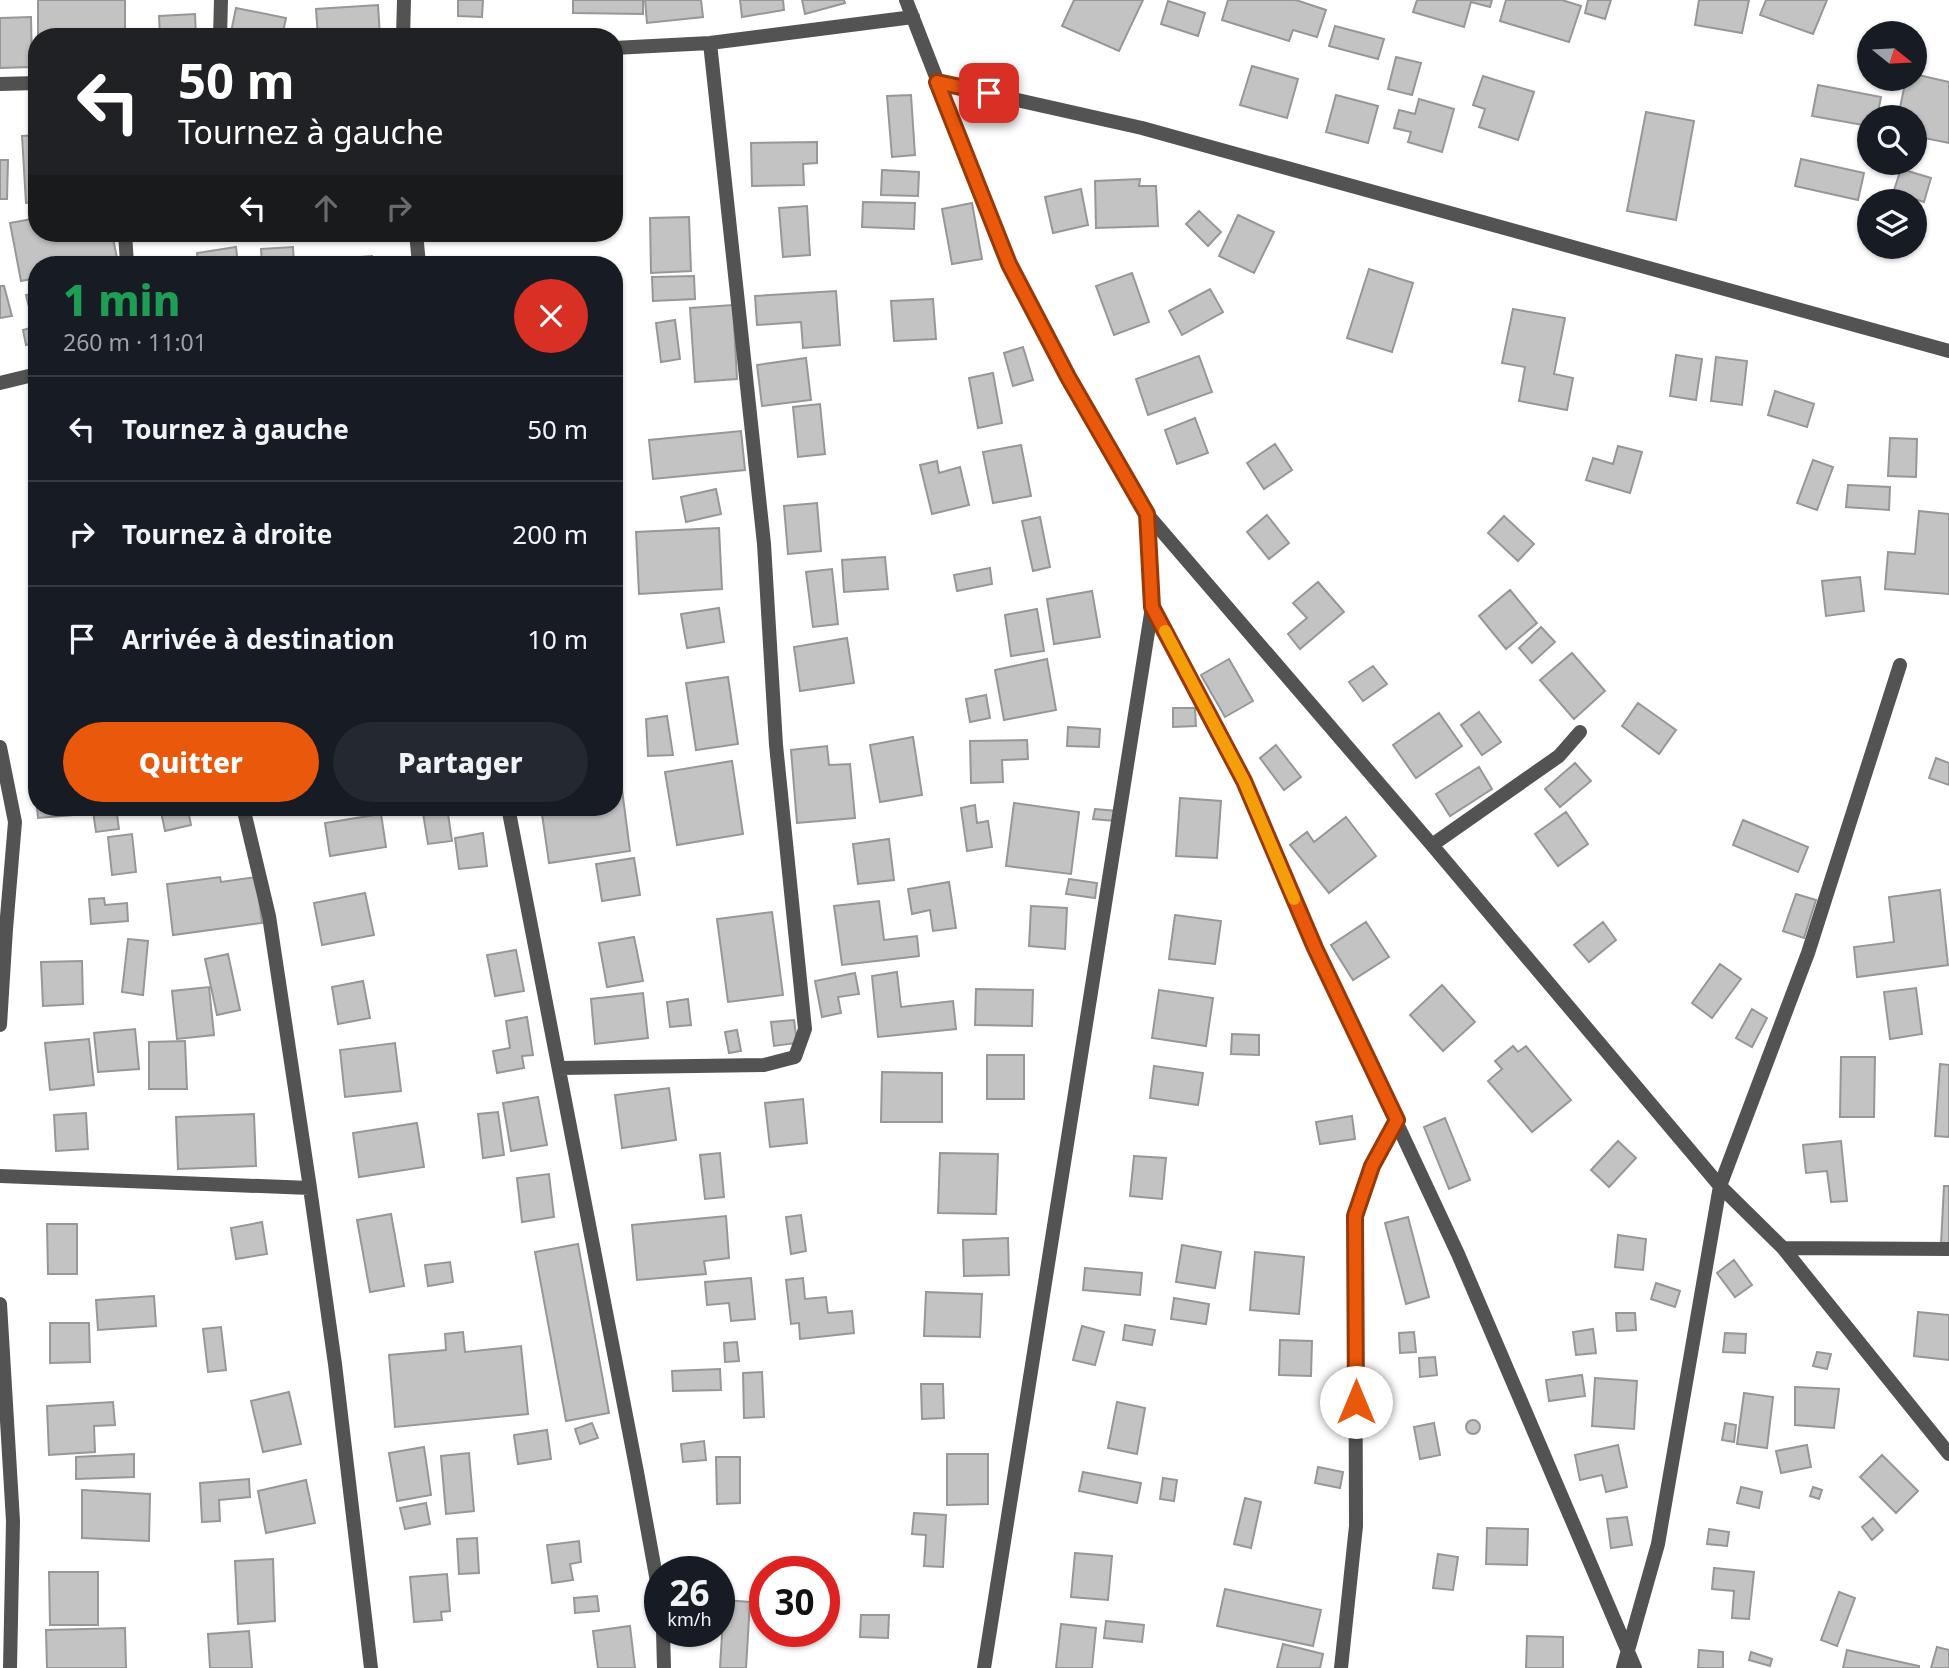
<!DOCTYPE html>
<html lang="fr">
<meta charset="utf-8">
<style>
:root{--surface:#171b24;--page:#242831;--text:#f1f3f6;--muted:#9ea1a6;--line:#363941;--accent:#ea580c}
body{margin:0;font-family:"Noto Sans",sans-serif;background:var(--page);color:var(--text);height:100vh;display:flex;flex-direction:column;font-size:26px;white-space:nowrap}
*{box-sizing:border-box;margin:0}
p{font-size:23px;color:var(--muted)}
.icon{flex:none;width:38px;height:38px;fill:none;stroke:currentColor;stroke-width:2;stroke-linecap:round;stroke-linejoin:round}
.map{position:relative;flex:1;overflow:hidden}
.side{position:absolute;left:28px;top:256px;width:595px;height:560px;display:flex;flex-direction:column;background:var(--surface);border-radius:28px;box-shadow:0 2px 5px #0004}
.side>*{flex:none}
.guide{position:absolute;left:28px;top:28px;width:595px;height:214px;border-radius:28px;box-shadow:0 2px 5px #0004;background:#202124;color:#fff;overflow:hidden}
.needle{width:46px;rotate:108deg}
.buttons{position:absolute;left:1857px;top:21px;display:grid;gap:14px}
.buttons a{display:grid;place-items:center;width:70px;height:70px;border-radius:50%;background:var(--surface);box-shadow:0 2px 5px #0004;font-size:35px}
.speed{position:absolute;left:644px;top:1556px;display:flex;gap:14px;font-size:35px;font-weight:700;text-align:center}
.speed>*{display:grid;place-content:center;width:91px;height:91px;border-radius:50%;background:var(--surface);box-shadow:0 2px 5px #0004;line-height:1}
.speed small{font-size:18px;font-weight:400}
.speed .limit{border:10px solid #d22;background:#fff;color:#111}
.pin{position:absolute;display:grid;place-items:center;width:60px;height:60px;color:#fff;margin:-30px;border-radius:14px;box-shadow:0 4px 10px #0006}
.me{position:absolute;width:77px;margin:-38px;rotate:0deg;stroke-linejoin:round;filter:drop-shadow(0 0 5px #0008)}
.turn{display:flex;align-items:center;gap:24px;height:147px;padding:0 35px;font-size:32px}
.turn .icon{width:91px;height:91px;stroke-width:2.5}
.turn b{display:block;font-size:49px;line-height:60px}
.lanes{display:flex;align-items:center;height:66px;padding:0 35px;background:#0003;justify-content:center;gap:35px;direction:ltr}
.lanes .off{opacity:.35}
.round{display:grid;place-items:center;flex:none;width:74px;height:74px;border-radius:37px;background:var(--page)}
.headline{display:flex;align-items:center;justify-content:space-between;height:119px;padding:0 35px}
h1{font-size:42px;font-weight:800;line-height:52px;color:#1e9e55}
.action{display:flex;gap:14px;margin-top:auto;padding:14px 35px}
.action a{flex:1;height:80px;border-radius:42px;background:var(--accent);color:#fff;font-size:28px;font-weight:800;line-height:80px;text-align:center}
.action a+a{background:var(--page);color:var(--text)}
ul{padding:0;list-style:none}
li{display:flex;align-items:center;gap:21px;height:105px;padding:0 35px;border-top:2px solid var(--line)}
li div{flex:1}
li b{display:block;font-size:26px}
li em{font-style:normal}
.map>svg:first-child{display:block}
</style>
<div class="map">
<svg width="1949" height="1668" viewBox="0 0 1949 1668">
<rect width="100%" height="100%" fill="#fff"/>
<!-- building -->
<path fill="#c3c3c3" stroke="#979797" stroke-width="2" d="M38,0H125V37H38Z
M458,0H483L482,17L458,16Z
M573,0H643V14L573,13Z
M645,0H701L703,17L647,23Z
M740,0H783L784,10L742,17Z
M802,0H844L845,3L805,14Z
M1074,0H1143L1119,51L1062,26Z
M1228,0H1296L1326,10L1317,37L1293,30L1289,41L1222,20Z
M1417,0H1492L1490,7L1471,2L1464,27L1413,12Z
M1506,0H1562L1581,6L1569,42L1500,21Z
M1588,0H1611L1605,19L1585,13Z
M1699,0H1749L1742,33L1695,25Z
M1766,0H1827L1813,34L1760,15Z
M1168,1L1205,13L1198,36L1161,24Z
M378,5L380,37H318L316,9Z
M236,8L286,18L282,37H230Z
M195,14L196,37H160L159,16Z
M31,17L32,67L0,68V18Z
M1335,26L1384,39L1378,59L1329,46Z
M1396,57L1421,63L1412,95L1388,89Z
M1252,66L1298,79L1287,118L1240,105Z
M1914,74L1949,82V143L1914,136V117H1898L1906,79H1914Z
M1483,76L1534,92L1518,140L1479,127L1485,109L1473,105Z
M1818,85L1881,97L1877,117H1869V126L1812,116Z
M911,95L915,155L892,157L887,96Z
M1336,95L1378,106L1368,143L1326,132Z
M1419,99L1454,109L1442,152L1408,142L1411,132L1394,128L1399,110L1415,114Z
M1646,112L1694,121L1676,220L1627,211Z
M37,135V202L26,203L22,136Z
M817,142V163L803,164L804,185L752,186L751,143Z
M1801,159L1864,173L1858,200L1795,186Z
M0,160H8L7,199H0Z
M1901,169L1931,178L1924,202L1893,193Z
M882,170L919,172L918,196L881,195Z
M1140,179L1139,186H1156L1158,226L1096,228L1095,181Z
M1081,189L1088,225L1053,233L1045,197Z
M863,202L915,203L914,229L862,227Z
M972,203L982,259L952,264L942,209Z
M807,206L810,255L783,257L779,208Z
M1199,211L1221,232L1208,246L1186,224Z
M1238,215L1274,232L1254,273L1219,256Z
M689,217L691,271L651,273L650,218Z
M37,218V233H112L118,263L37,264V278L21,281L10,223Z
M236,247L238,264H198L197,253Z
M293,247L294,264H262L261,249Z
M372,256V264H349L348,258Z
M1369,269L1413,283L1392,352L1347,338Z
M1132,273L1149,322L1114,335L1096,286Z
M694,276L695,299L653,301L652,277Z
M0,286H4L12,316L0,318Z
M1210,289L1223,312L1182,335L1169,311Z
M836,291L840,345L803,348L801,322L757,325L755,296Z
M37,293V342L26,345L23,330L34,327L26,295Z
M933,299L936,339L894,341L891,301Z
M733,305L737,379L695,382L690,308Z
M1513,309L1565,318L1554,374L1573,378L1567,410L1519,401L1525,367L1502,363Z
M675,320L680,359L661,362L656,323Z
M1023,347L1033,380L1013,386L1004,353Z
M1676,355L1702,359L1696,400L1670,396Z
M1199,356L1212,392L1148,415L1136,379Z
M1716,357L1747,361L1742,405L1711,401Z
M806,358L811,400L762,406L757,365Z
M993,373L1002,423L978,428L969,378Z
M1775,391L1814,404L1807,427L1768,415Z
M820,404L825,454L798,457L793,407Z
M1195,418L1208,453L1177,464L1165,430Z
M741,431L745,470L653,479L649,440Z
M1890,438L1917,439L1916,477L1888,476Z
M1275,444L1292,470L1264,489L1247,463Z
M1021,445L1031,496L993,503L983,452Z
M1618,446L1642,452L1630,493L1586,480L1593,458L1613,464Z
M1813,460L1833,467L1817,510L1797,503Z
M937,461L939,473L960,467L969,505L932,514L920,465Z
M1848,485L1890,487L1889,510L1846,507Z
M716,489L721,514L686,522L681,497Z
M817,503L821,551L788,554L784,506Z
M1919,511L1949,514V594L1885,589L1888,552L1915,554Z
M1267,515L1289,543L1269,559L1247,532Z
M1504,516L1534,544L1518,561L1488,533Z
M1040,517L1050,567L1033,571L1022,521Z
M719,528L722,589L639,594L636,532Z
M885,557L888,589L844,592L842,560Z
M990,568L992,584L957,591L954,575Z
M832,569L838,624L813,627L806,572Z
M1860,577L1864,611L1826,616L1822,581Z
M1318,582L1344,612L1300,649L1288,634L1307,618L1293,603Z
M1510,590L1537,623L1506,649L1479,616Z
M1092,591L1100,637L1054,644L1047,599Z
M719,608L724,642L687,648L681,614Z
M1037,609L1044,651L1011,656L1005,615Z
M1541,627L1555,642L1532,663L1519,648Z
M847,638L854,683L800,691L794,647Z
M1572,653L1605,691L1574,719L1540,680Z
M1047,659L1056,710L1004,720L995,670Z
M1229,659L1253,701L1225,717L1201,675Z
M1373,666L1387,684L1363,701L1349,682Z
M728,677L738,744L696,750L686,683Z
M986,695L990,718L970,722L966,699Z
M1638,703L1676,730L1659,754L1622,726Z
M1173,708H1195L1196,726L1173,727Z
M1479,712L1501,742L1482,755L1461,725Z
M1439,713L1462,746L1416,778L1393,745Z
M667,716L673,755L648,756L646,719Z
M614,723L620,761L614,762Z
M1068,727L1100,729L1099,747L1067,746Z
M913,737L922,795L880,802L870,745Z
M1027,740L1028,759L1002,760L1003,782L971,783L970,741Z
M1276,745L1301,777L1284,790L1260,758Z
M827,746L829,765L850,764L855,818L797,823L791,750Z
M1936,758L1949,763V785L1929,778Z
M732,761L743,834L677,845L665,772Z
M1575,763L1591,781L1560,807L1545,789Z
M1479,767L1492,789L1450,816L1436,794Z
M621,782L630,851L549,863L541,807H614V783Z
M1180,798L1221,801L1217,858L1176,856Z
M1014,803L1079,812L1071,874L1006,866Z
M975,805L977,823L988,821L992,847L967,851L961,808Z
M37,807H73V815L38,818Z
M116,807L119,829L96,832L93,811Z
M160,807H202L188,810L191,825L165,831Z
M422,807H447L452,841L428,844Z
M1095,809L1117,811L1115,821L1093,819Z
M1566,812L1588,844L1558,866L1535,834Z
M381,814L386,847L330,856L325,823Z
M1346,817L1376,856L1329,893L1290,845L1307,832L1314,842Z
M1743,820L1808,847L1798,872L1733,845Z
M483,833L487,866L459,869L455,838Z
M132,834L136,872L112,875L108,837Z
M889,839L894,880L858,884L853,844Z
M634,858L640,895L602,901L596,864Z
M220,877L221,882L256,877L262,923L173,935L167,884Z
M1069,879L1097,883L1095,898L1066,894Z
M949,882L956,928L933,931L930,910L912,914L908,889Z
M1940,890L1948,965L1857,977L1854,947L1894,942L1889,897Z
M365,893L374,935L322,945L314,903Z
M1796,894L1816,900L1804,938L1783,931Z
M104,898L105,905L127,903L128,921L91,924L89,899Z
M879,901L884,940L917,936L919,956L842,965L834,906Z
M1031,906L1067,908L1065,949L1029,946Z
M772,912L783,995L728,1002L717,919Z
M1175,915L1221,921L1215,964L1169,959Z
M1366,922L1389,957L1353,980L1331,945Z
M1603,922L1616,940L1589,962L1574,945Z
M634,937L643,981L607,987L599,943Z
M128,939L148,941L143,995L122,992Z
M516,950L524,991L495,996L487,955Z
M228,954L240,1010L217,1015L205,959Z
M82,961L83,1004L43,1006L41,962Z
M1720,964L1741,979L1712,1018L1692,1003Z
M897,972L901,1007L953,1001L956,1029L878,1037L872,976Z
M855,973L859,994L838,997L841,1013L822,1017L815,981Z
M363,981L370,1018L338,1024L332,987Z
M1442,985L1475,1022L1443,1051L1410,1015Z
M209,987L214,1035L177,1039L172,991Z
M1916,988L1922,1034L1890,1039L1884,992Z
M976,989L1033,990L1032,1026L975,1025Z
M1159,990L1213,998L1206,1046L1152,1038Z
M643,993L648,1038L595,1044L591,999Z
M688,999L691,1025L670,1027L667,1002Z
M1752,1009L1767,1018L1752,1047L1736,1038Z
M527,1017L533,1055L522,1056L524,1068L497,1073L493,1051L510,1048L506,1021Z
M794,1020L797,1043L774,1046L771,1022Z
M135,1029L139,1069L98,1072L94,1033Z
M737,1030L741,1051L729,1053L725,1032Z
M1232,1034L1259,1035V1055L1231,1054Z
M89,1039L94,1085L50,1090L45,1043Z
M185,1041L187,1089H149V1042Z
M395,1043L401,1091L345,1097L340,1050Z
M1513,1046L1518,1052L1526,1046L1571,1100L1532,1132L1488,1081L1502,1069L1495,1061Z
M987,1055H1024V1099H987Z
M1841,1057H1875L1874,1117H1840Z
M1940,1064L1949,1065V1137L1935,1136Z
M1154,1066L1203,1073L1198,1105L1150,1098Z
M882,1072L942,1073V1122H881Z
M669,1088L676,1140L622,1148L615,1095Z
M538,1097L547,1145L511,1151L503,1103Z
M803,1099L807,1143L770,1147L765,1103Z
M498,1112L504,1155L483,1158L478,1114Z
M86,1113L88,1149L56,1151L54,1115Z
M254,1114L256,1166L178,1169L176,1117Z
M1352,1116L1355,1139L1320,1144L1316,1122Z
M1445,1118L1470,1180L1449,1189L1424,1127Z
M417,1123L424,1167L359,1177L353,1133Z
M1618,1141L1636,1158L1609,1187L1591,1170Z
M1841,1141L1847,1201L1831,1202L1827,1171L1806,1173L1803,1145Z
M720,1153L724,1197L705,1199L700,1155Z
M940,1153L998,1154L996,1214L938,1213Z
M1134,1156L1166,1158L1162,1199L1130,1196Z
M549,1174L554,1217L522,1222L517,1178Z
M1944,1186H1949V1245L1941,1244Z
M391,1214L404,1286L370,1292L357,1220Z
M801,1215L806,1251L791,1254L786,1217Z
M726,1216L729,1258L704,1261L706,1274L637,1280L632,1225Z
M1408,1217L1429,1297L1406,1304L1385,1223Z
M262,1222L267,1254L236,1259L231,1228Z
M47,1224H77V1274H48Z
M1618,1235L1646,1239L1643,1270L1615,1267Z
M1008,1238L1009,1275L964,1276L963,1240Z
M578,1244L609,1413L566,1421L535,1252Z
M1182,1245L1221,1252L1215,1288L1176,1282Z
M1255,1252L1304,1257L1299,1314L1250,1310Z
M1734,1260L1752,1285L1735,1297L1717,1273Z
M450,1262L453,1282L428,1286L425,1265Z
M1085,1268L1142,1273L1140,1295L1083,1290Z
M751,1278L755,1319L731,1321L729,1303L707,1305L705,1282Z
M803,1278L805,1299L826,1297L828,1313L852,1311L854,1333L800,1339L799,1323L791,1324L786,1280Z
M1656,1283L1680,1291L1675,1307L1651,1299Z
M926,1292L982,1294L980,1337L924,1336Z
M154,1296L156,1326L98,1330L96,1300Z
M1174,1298L1209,1304L1206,1324L1171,1319Z
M1918,1312L1949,1315V1360L1914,1356Z
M1616,1313H1635L1636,1330L1617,1331Z
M50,1323H89L90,1362L50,1363Z
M1125,1325L1155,1330L1152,1345L1123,1340Z
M1082,1326L1104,1332L1095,1365L1073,1360Z
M221,1327L226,1370L208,1372L203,1329Z
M1593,1329L1596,1353L1576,1355L1573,1332Z
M463,1332L465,1352L521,1346L528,1414L395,1427L389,1355L446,1350L445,1334Z
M1414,1332L1416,1352L1400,1353L1399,1333Z
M1725,1333L1746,1334L1745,1353L1723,1352Z
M1280,1340L1312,1341L1311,1376L1279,1375Z
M737,1342L739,1361L725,1362L724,1343Z
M1817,1352L1831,1354L1827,1369L1813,1366Z
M1435,1357L1437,1375L1420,1377L1419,1358Z
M720,1369L721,1390L673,1391L672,1371Z
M762,1372L764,1417L744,1418L743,1373Z
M1582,1375L1585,1396L1549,1401L1546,1380Z
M1595,1378L1637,1381L1634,1429L1592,1426Z
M921,1384H943L944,1418L922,1419Z
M1795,1387L1839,1389L1834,1428L1795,1425Z
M289,1392L301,1444L263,1452L251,1401Z
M1744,1393L1773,1397L1767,1448L1737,1444Z
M113,1402L115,1425L94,1426L95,1452L49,1455L47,1406Z
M1117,1402L1145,1408L1137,1454L1108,1448Z
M1466 1427a7 7 0 1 1 14 0a7 7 0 1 1-14 0Z
M592,1423L598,1438L580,1444L575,1429Z
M1434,1423L1440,1455L1420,1459L1414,1427Z
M1725,1423L1736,1425L1734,1442L1722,1440Z
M547,1430L551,1459L518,1464L514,1435Z
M704,1441L706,1460L683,1462L681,1444Z
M1618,1445L1627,1487L1606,1492L1602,1475L1580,1480L1575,1455Z
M1807,1445L1811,1467L1781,1473L1776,1451Z
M424,1447L431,1495L397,1501L389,1453Z
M469,1453L474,1511L446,1514L441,1456Z
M134,1454V1477L76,1479V1457Z
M947,1454H988V1504L947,1505Z
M1882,1455L1918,1491L1896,1513L1860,1477Z
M716,1457H740V1503L717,1504Z
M1318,1467L1343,1472L1340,1488L1315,1483Z
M1083,1472L1141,1483L1137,1503L1079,1491Z
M1163,1478L1177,1480L1174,1501L1160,1499Z
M249,1479L250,1497L219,1500L220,1521L202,1522L200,1483Z
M306,1480L315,1523L266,1533L258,1491Z
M1741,1487L1762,1492L1759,1508L1737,1503Z
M1813,1487L1822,1490L1819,1499L1810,1496Z
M82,1490L150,1494L149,1541L82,1538Z
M1245,1498L1261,1502L1251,1548L1234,1544Z
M426,1503L430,1524L405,1529L400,1508Z
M914,1513L946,1515L943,1567L924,1566L926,1535L912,1534Z
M1627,1517L1632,1545L1611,1548L1607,1519Z
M1873,1518L1883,1530L1872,1540L1862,1527Z
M1487,1528L1528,1529L1527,1565L1486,1564Z
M1709,1529L1729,1532L1727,1546L1707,1544Z
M477,1538L479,1573L459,1574L457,1539Z
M579,1541L581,1562L570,1564L573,1580L552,1583L547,1545Z
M1075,1553L1112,1556L1108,1600L1071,1597Z
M1438,1554L1458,1557L1453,1590L1433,1588Z
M273,1559L275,1621L238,1624L235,1561Z
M1714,1568L1754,1572L1749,1619L1732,1618L1734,1591L1712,1589Z
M49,1572H98V1625H50Z
M447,1574L450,1611L441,1612L442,1620L414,1622L410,1577Z
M1225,1589L1321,1610L1313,1646L1217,1626Z
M1839,1592L1855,1598L1837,1646L1821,1640Z
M597,1596L599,1611L575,1613L574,1598Z
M724,1600L750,1602L746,1668H720Z
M861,1615H889L888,1638L860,1637Z
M1106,1621L1144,1625L1142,1642L1104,1638Z
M1061,1624L1096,1628L1092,1668H1056Z
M630,1626L635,1668H598L593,1631Z
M125,1628L126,1668H47L46,1630Z
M249,1631L252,1668H210L208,1634Z
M1527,1636L1563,1637V1668H1526Z
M1283,1644L1323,1654L1320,1668H1277Z
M1937,1647L1949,1650V1668H1931Z
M1699,1650L1723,1652V1668H1698Z
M1847,1650L1919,1666V1668H1843Z
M1751,1652L1772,1659L1770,1666L1749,1660Z"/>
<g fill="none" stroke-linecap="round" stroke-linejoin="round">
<!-- street -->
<path stroke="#535353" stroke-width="14" d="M906,0L1009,264L1068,377L1147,514L1432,845L1720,1186L1783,1248L1949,1454
M220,37L221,0
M403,37L404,0
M614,48L710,43L913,17
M937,82L1142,128L1949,351
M0,84L37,83
M125,233L127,264
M416,233L419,264
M0,383L37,374
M1152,607L1244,781L1315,948L1458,1254L1635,1668
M0,747L15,822L6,929L0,1025
M243,807L269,916L310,1188L335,1364L371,1668
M508,807L637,1472L660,1598
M1432,845L1559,756L1580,732
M559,1068L764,1065L795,1057L805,1029L776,745L764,544L710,43
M0,1176L310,1188
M1783,1248L1949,1249
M0,1304L13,1521L10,1668
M663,1631L664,1668
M984,1668L1152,607L1147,514
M1341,1668L1356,1526L1355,1216L1372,1166L1397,1120
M1623,1668L1658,1544L1720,1186L1808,953L1900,665"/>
</g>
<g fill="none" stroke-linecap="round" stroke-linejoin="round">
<defs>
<path id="route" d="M989,93L937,82L1009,264L1068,377L1147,514L1152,607L1244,781L1315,948L1397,1120L1372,1166L1355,1216L1356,1402"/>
</defs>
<!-- route casing -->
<use href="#route" stroke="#983908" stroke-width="18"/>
<!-- route -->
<use href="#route" stroke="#ea580c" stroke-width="12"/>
<!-- slow -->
<path stroke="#f59e0b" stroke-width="12" d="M1165,631L1244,781L1294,899"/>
</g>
</svg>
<div class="buttons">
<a><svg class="needle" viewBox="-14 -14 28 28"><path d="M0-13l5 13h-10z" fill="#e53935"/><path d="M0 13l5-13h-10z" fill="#9ea1a6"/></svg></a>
<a><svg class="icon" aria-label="search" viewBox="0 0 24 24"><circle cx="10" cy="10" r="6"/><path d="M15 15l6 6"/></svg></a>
<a><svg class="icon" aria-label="layers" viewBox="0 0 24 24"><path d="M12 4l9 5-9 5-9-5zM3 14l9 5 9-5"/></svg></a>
</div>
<div class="speed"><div>26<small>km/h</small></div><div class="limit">30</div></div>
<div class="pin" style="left:989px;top:93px;background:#d93025"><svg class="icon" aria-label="arrive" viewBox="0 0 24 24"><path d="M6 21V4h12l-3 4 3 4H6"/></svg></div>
<svg class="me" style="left:1356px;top:1402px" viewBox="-20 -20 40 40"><circle r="19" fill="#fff"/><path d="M0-13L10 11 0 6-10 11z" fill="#ea580c"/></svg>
<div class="guide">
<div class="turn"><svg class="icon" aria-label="left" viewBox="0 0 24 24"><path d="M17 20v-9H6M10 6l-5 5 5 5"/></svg><div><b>50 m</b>Tournez à gauche</div></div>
<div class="lanes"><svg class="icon" aria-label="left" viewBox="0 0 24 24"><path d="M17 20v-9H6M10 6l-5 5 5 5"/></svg><svg class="icon off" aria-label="ahead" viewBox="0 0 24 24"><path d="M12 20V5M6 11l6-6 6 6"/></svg><svg class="icon off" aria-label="right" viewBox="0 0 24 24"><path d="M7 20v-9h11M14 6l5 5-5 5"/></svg></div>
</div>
<section class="side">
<div class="headline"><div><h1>1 min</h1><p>260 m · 11:01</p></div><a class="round" style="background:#d93025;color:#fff"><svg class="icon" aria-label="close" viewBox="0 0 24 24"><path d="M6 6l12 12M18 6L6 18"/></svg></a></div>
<ul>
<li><svg class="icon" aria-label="left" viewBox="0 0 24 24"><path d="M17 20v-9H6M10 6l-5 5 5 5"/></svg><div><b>Tournez à gauche</b></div><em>50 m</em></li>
<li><svg class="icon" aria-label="right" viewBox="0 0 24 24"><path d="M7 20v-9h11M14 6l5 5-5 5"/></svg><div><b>Tournez à droite</b></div><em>200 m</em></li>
<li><svg class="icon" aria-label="arrive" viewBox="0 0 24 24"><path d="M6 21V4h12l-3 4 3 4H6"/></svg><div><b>Arrivée à destination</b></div><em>10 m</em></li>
</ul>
<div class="action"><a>Quitter</a><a>Partager</a></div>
</section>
</div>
